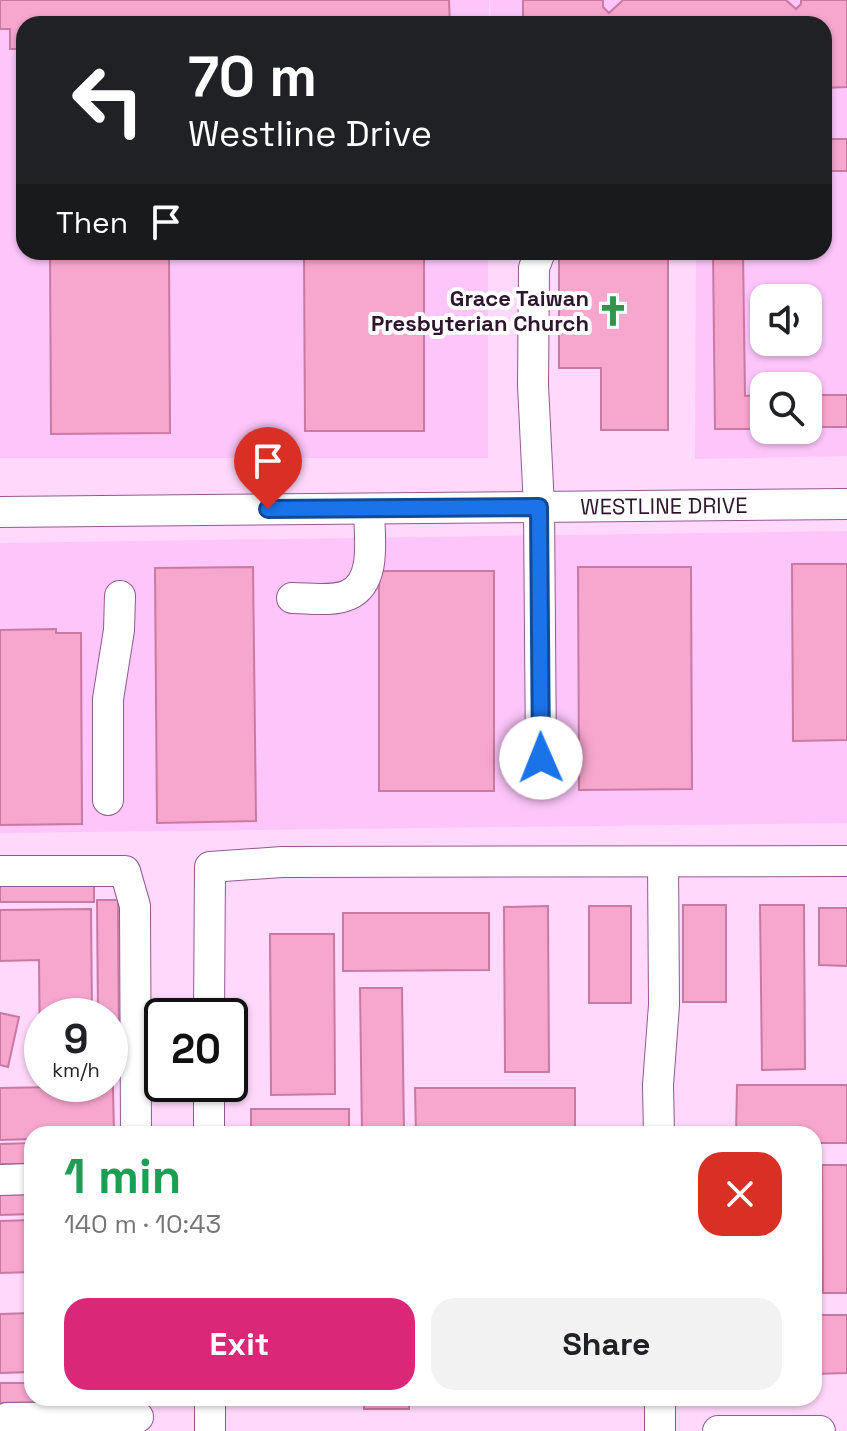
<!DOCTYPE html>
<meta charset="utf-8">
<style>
:root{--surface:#fff;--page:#f2f2f2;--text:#202124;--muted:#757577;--accent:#db2777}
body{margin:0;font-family:"Space Grotesk",sans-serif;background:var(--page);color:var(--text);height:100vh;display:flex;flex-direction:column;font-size:30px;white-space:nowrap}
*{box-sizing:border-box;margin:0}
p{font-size:26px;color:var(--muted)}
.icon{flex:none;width:44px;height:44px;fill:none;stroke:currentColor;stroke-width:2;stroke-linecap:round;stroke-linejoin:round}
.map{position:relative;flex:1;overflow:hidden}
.drawer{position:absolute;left:24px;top:1126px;width:798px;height:280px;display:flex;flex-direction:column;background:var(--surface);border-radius:24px;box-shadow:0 2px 6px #0004}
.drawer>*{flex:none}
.banner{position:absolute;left:16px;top:16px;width:816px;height:244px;border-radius:24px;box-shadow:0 2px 6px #0004;background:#202124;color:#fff;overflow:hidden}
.fabs{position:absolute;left:750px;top:284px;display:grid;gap:16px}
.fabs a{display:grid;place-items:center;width:72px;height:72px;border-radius:16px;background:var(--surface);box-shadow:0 2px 6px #0004;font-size:40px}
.speed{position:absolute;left:24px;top:998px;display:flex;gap:16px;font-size:40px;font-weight:700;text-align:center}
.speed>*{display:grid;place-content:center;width:104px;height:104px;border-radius:50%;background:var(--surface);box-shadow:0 2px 6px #0004;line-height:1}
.speed small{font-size:20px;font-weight:400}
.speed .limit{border:4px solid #111;border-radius:12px;background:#fff;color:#111}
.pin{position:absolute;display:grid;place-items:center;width:68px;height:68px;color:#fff;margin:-82px -34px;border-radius:50% 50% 50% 0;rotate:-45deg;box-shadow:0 0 8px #0007}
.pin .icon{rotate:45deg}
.me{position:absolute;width:88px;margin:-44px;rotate:359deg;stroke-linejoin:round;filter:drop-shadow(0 0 6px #0008)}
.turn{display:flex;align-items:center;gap:28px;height:168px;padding:0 40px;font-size:36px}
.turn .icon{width:104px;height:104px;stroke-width:2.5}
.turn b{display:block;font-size:56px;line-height:68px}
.then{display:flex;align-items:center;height:76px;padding:0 40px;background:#0003;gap:16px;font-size:30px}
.round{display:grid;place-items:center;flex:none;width:84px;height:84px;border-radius:24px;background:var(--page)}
.head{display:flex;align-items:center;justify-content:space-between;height:136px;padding:0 40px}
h1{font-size:48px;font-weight:700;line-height:60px;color:#1e9e55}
.primary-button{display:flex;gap:16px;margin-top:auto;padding:16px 40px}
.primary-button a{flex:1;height:92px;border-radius:24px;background:var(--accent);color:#fff;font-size:32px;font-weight:700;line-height:92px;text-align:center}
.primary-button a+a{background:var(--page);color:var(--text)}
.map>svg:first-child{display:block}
</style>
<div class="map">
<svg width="847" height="1431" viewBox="0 0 847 1431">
<rect width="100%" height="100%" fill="#ffd8fc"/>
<!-- built -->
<path fill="#fdc5fa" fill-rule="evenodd" d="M0,0H489V24H24V252H488V458H0Z
M490,0H847V456L695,459L696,252H824V24H491ZM764,298H808V342H764ZM764,386H808V430H764Z
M847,531V823L0,833V543Z"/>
<!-- building -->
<path fill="#f7a6ce" stroke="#c87aa2" stroke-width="2" d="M0,0H449L450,24H24V49H10V29H0Z
M523,0H603V7L609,13L623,0H786L796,9L801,4V0H847V87L824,88V24H523Z
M824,139H847V171H824Z
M50,252H169L170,433L51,434Z
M304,252H424V431H305Z
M713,252H743L745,396L764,395V429H715Z
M559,255H668V430H601V368H559Z
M820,395H847V427H821Z
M792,564H847V740L793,741Z
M253,567L256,821L157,823L155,568Z
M578,567H691L692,789L579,790Z
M379,571H494V791H379Z
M56,629V633H81L82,824L0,825V630Z
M94,881V902H0V882Z
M97,900H118L119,1054H110V1016H98Z
M683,905H726V1002H683Z
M760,905H804L805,1069L762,1070Z
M548,906L549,1072H505L504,907Z
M589,906H631V1003H589Z
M819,908H847V966L819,965Z
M91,909L92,1016H42L40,1059L39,960L0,961V910Z
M343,913H489V970L343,971Z
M270,934H334L335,1094L271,1095Z
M360,988H402L404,1134H362Z
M0,1013L19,1017L8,1067L0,1065Z
M737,1085H847V1143H814V1134H736Z
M113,1086L114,1134H32V1139L0,1140V1088Z
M415,1088H575V1134H416Z
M251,1109H349V1134H251Z
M32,1143V1164H0V1144Z
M822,1165H847V1293H823Z
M32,1194V1214L0,1215V1195Z
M32,1220V1272L0,1273V1221Z
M32,1313V1372L0,1373V1314Z
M814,1315H847V1373L814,1374Z
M0,1383H32V1398H98V1401L0,1403Z
M364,1398H409V1409H364Z"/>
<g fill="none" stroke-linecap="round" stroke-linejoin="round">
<defs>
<g id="minor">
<path d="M540,252L534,268L533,385L539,507L541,758"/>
<path id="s1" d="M0,512L847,504"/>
<path d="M292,598C308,598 333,602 348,595C378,582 369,535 369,509"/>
<path d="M108,800V699L119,630L120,596"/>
<path d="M0,871H125L135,906L136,1134"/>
<path d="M209,1016L210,867L282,862L847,861"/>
<path d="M209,1134V1084"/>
<path d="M659,1134L658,1085L664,1005L663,862"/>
<path d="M0,1180L32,1179"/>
<path d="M660,1398V1431"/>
<path d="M7,1418L138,1417"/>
<path d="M210,1431V1398"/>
<path d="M718,1431H820"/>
</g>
</defs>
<!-- minor casing -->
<use href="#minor" stroke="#935991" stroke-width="32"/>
<!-- minor -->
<use href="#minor" stroke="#fff" stroke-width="30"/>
</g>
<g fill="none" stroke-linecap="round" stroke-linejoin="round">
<defs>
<path id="route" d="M268,509L539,507L541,758"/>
</defs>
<!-- route casing -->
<use href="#route" stroke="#114b97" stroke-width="20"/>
<!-- route -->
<use href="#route" stroke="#1a73e8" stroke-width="14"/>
</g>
<!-- icons -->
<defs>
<symbol id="church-bare" viewBox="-9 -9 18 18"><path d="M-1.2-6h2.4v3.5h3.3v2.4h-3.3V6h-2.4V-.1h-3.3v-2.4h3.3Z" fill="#319449" stroke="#fff" stroke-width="2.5" paint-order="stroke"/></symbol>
</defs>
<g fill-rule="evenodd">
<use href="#church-bare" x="591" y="289" width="44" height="44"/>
</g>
<g text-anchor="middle" stroke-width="8" stroke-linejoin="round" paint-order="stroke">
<!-- poi labels -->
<g font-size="22" font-weight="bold" fill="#2e172e" stroke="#fff" text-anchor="end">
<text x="589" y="306">Grace Taiwan<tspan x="589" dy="25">Presbyterian Church</tspan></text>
</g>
<!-- street labels -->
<g font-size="22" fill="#2e172e" stroke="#fff">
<text dy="8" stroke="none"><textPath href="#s1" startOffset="664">WESTLINE DRIVE</textPath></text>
</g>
</g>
</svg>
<div class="fabs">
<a><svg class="icon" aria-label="sound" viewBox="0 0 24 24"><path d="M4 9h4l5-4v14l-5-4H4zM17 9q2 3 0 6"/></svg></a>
<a><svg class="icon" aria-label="search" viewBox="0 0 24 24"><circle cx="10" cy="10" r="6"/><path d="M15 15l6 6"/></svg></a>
</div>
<div class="speed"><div>9<small>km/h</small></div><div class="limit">20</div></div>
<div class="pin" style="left:268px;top:509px;background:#d93025"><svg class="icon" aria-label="arrive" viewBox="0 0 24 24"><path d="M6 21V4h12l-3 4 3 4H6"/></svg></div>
<svg class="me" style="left:541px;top:758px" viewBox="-20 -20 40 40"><circle r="19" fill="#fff"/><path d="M0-13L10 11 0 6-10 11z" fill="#1a73e8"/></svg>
<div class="banner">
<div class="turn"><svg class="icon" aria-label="left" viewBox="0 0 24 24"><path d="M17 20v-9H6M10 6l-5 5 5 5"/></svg><div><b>70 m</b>Westline Drive</div></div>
<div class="then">Then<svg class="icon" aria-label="arrive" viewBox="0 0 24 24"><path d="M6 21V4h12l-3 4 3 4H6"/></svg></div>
</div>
<section class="drawer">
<div class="head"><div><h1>1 min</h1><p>140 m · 10:43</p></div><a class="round" style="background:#d93025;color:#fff"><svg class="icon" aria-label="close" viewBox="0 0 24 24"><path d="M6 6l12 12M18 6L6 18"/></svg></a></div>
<div class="primary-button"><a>Exit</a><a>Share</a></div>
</section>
</div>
